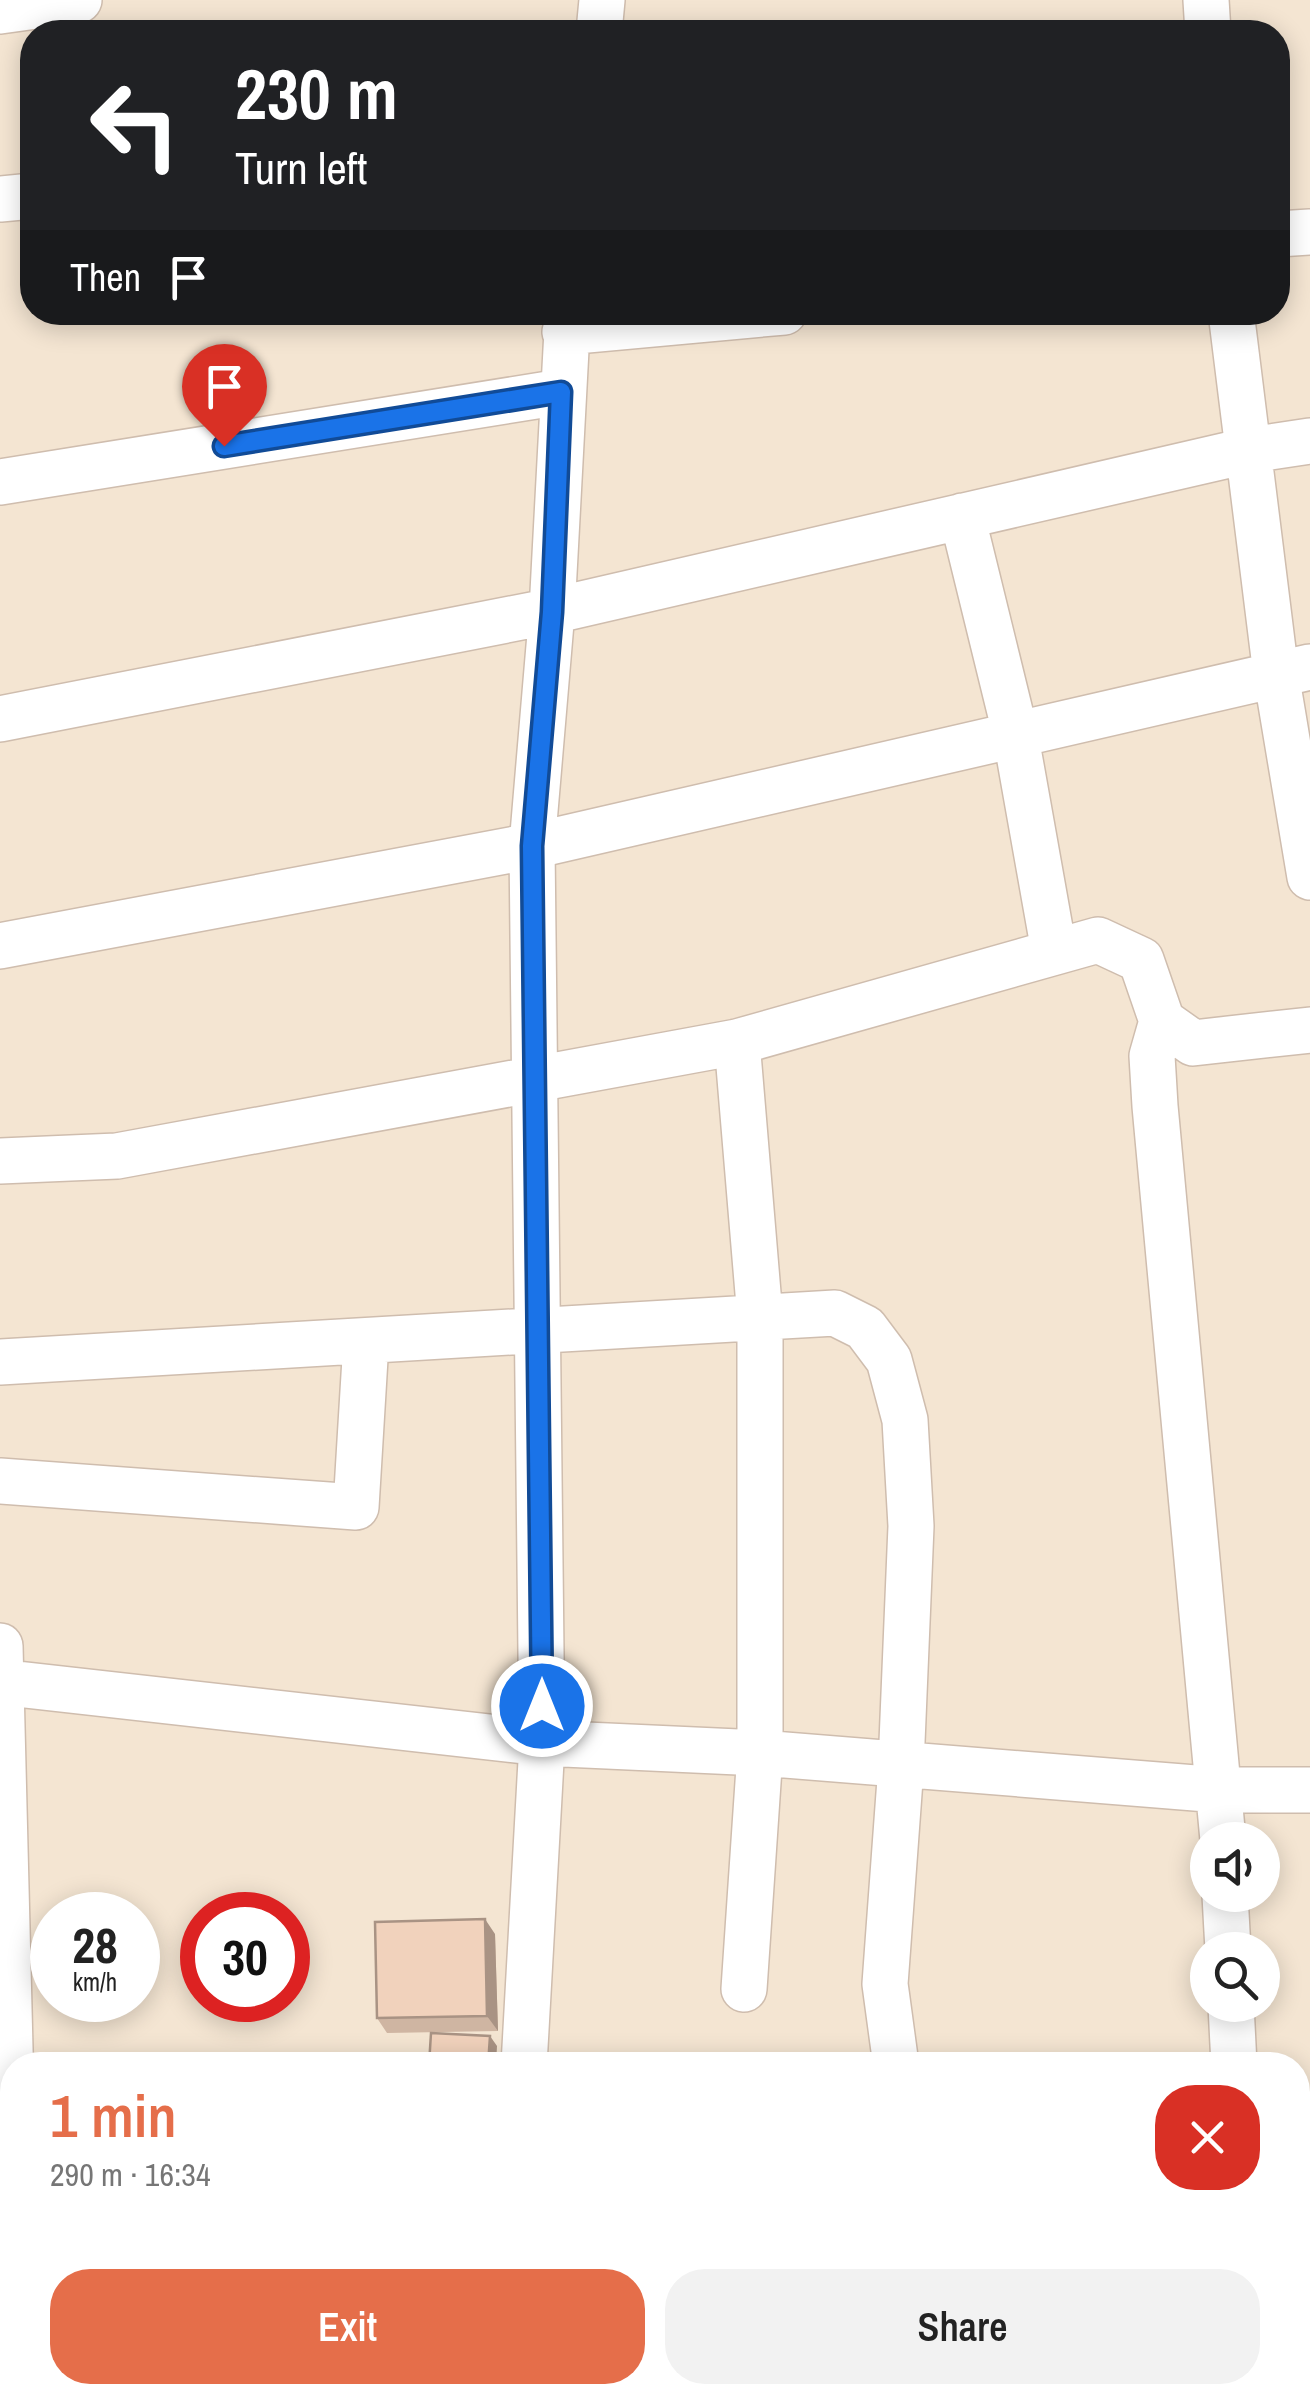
<!DOCTYPE html>
<meta charset="utf-8">
<style>
:root{--surface:#fff;--page:#f2f2f2;--text:#222;--muted:#767676;--accent:#e56e4a}
body{margin:0;font-family:"Archivo Narrow",sans-serif;background:var(--page);color:var(--text);height:100vh;display:flex;flex-direction:column;font-size:38px;white-space:nowrap}
*{box-sizing:border-box;margin:0}
p{font-size:32px;color:var(--muted)}
.icon{flex:none;width:55px;height:55px;fill:none;stroke:currentColor;stroke-width:2;stroke-linecap:round;stroke-linejoin:round}
.map{position:relative;flex:1;overflow:hidden}
.sheet{position:absolute;left:0px;top:2052px;width:1310px;height:352px;display:flex;flex-direction:column;background:var(--surface);border-radius:40px 40px 0 0;box-shadow:0 5px 25px #0003}
.sheet>*{flex:none}
.banner{position:absolute;left:20px;top:20px;width:1270px;height:305px;border-radius:40px;box-shadow:0 5px 25px #0003;background:#202124;color:#fff;overflow:hidden}
.fabs{position:absolute;left:1190px;top:1822px;display:grid;gap:20px}
.fabs a{display:grid;place-items:center;width:90px;height:90px;border-radius:50%;background:var(--surface);box-shadow:0 5px 25px #0003;font-size:50px}
.speed{position:absolute;left:30px;top:1892px;display:flex;gap:20px;font-size:50px;font-weight:700;text-align:center}
.speed>*{display:grid;place-content:center;width:130px;height:130px;border-radius:50%;background:var(--surface);box-shadow:0 5px 25px #0003;line-height:1}
.speed small{font-size:25px;font-weight:400}
.speed .limit{border:15px solid #d22;background:#fff;color:#111}
.pin{position:absolute;display:grid;place-items:center;width:85px;height:85px;color:#fff;margin:-102px -42px;border-radius:50% 50% 50% 0;rotate:-45deg;box-shadow:0 0 10px #0007}
.pin .icon{rotate:45deg}
.me{position:absolute;width:110px;margin:-55px;rotate:0deg;stroke-linejoin:round;filter:drop-shadow(0 0 8px #0008)}
.turn{display:flex;align-items:center;gap:35px;height:210px;padding:0 50px;font-size:45px}
.turn .icon{width:130px;height:130px;stroke-width:2.5}
.turn b{display:block;font-size:70px;line-height:85px}
.then{display:flex;align-items:center;height:95px;padding:0 50px;background:#0003;gap:20px;font-size:38px}
.round{display:grid;place-items:center;flex:none;width:105px;height:105px;border-radius:40px;background:var(--page)}
.head{display:flex;align-items:center;justify-content:space-between;height:170px;padding:0 50px}
h1{font-size:60px;font-weight:600;line-height:75px;color:var(--accent)}
.primary-button{display:flex;gap:20px;margin-top:auto;padding:20px 50px}
.primary-button a{flex:1;height:115px;border-radius:40px;background:var(--accent);color:#fff;font-size:40px;font-weight:600;line-height:115px;text-align:center}
.primary-button a+a{background:var(--page);color:var(--text)}
.map>svg:first-child{display:block}
</style>
<div class="map">
<svg width="1310" height="2404" viewBox="0 0 1310 2404">
<rect width="100%" height="100%" fill="#fcf3e4"/>
<!-- residential -->
<path fill="#f4e5d2" fill-rule="evenodd" d="M0,0H1310V2404H0ZM32,32H1278V312H32ZM1208,1840H1262V1895H1208ZM52,1915H138V2000H52ZM202,1915H288V2000H202ZM1208,1950H1262V2005H1208ZM12,2065H1298V2392H12Z"/>
<g fill="none" stroke-linecap="round" stroke-linejoin="round">
<defs>
<path id="minor" d="M1206,0L1208,32
M0,11L79,0
M599,32L602,0
M0,199L32,196
M1278,234L1310,232
M1231,312L1276,674L1310,877
M565,332L784,312
M0,482L561,392
M962,516L1015,732L1054,951
M0,719L552,611L1250,450L1310,441
M0,946L532,846L1310,667
M1162,1021L1152,1056L1155,1106L1223,1840
M737,1042L760,1317V1753L744,1989
M0,1161L117,1156L737,1042L1098,940L1141,960L1162,1021L1193,1043L1310,1030
M0,1362L835,1313L865,1328L889,1360L905,1420L911,1526L901,1766L885,1984L896,2065
M0,1481L356,1507L366,1342
M0,1646L12,2129
M0,1682L542,1743L760,1753L1220,1790H1310
M1225,1895L1228,1950
M1231,2005L1234,2065
M524,2065L542,1743L532,846L552,611L568,312
M1298,2179H1310
M0,2285L12,2284
M808,2392V2404
M1124,2392L1125,2404
M12,2404V2381
M502,2404L503,2392"/>
</defs>
<!-- minor casing -->
<use href="#minor" stroke="#cfbdae" stroke-width="48"/>
<!-- minor -->
<use href="#minor" stroke="#fff" stroke-width="45"/>
</g>
<!-- wall -->
<path fill="#cfb5a2" d="M495,1934L498,2031L387,2033L377,2018Z
M272,2392H324V2397H275Z"/>
<!-- shaded-wall -->
<path fill="#a99384" d="M485,1919L495,1934L498,2031L487,2016Z
M490,2036L497,2046L496,2065H488Z
M918,2392H929L928,2404H918Z"/>
<!-- building -->
<path fill="#f1d2bc" stroke="#a99384" stroke-width="2.5" d="M485,1919L487,2016L377,2018L375,1922Z
M431,2033L490,2036L488,2065H429Z
M833,2392H918V2404H833Z"/>
<g fill="none" stroke-linecap="round" stroke-linejoin="round">
<defs>
<path id="route" d="M224,446L561,392L552,612L532,846L542,1706"/>
</defs>
<!-- route casing -->
<use href="#route" stroke="#114b97" stroke-width="25"/>
<!-- route -->
<use href="#route" stroke="#1a73e8" stroke-width="18"/>
</g>
</svg>
<div class="fabs">
<a><svg class="icon" aria-label="sound" viewBox="0 0 24 24"><path d="M4 9h4l5-4v14l-5-4H4zM17 9q2 3 0 6"/></svg></a>
<a><svg class="icon" aria-label="search" viewBox="0 0 24 24"><circle cx="10" cy="10" r="6"/><path d="M15 15l6 6"/></svg></a>
</div>
<div class="speed"><div>28<small>km/h</small></div><div class="limit">30</div></div>
<div class="pin" style="left:224px;top:446px;background:#d93025"><svg class="icon" aria-label="arrive" viewBox="0 0 24 24"><path d="M6 21V4h12l-3 4 3 4H6"/></svg></div>
<svg class="me" style="left:542px;top:1706px" viewBox="-20 -20 40 40"><circle r="17" fill="#1a73e8" stroke="#fff" stroke-width="3"/><path d="M0-11L8 9 0 5-8 9z" fill="#fff"/></svg>
<div class="banner">
<div class="turn"><svg class="icon" aria-label="left" viewBox="0 0 24 24"><path d="M17 20v-9H6M10 6l-5 5 5 5"/></svg><div><b>230 m</b>Turn left</div></div>
<div class="then">Then<svg class="icon" aria-label="arrive" viewBox="0 0 24 24"><path d="M6 21V4h12l-3 4 3 4H6"/></svg></div>
</div>
<section class="sheet">
<div class="head"><div><h1>1 min</h1><p>290 m · 16:34</p></div><a class="round" style="background:#d93025;color:#fff"><svg class="icon" aria-label="close" viewBox="0 0 24 24"><path d="M6 6l12 12M18 6L6 18"/></svg></a></div>
<div class="primary-button"><a>Exit</a><a>Share</a></div>
</section>
</div>
